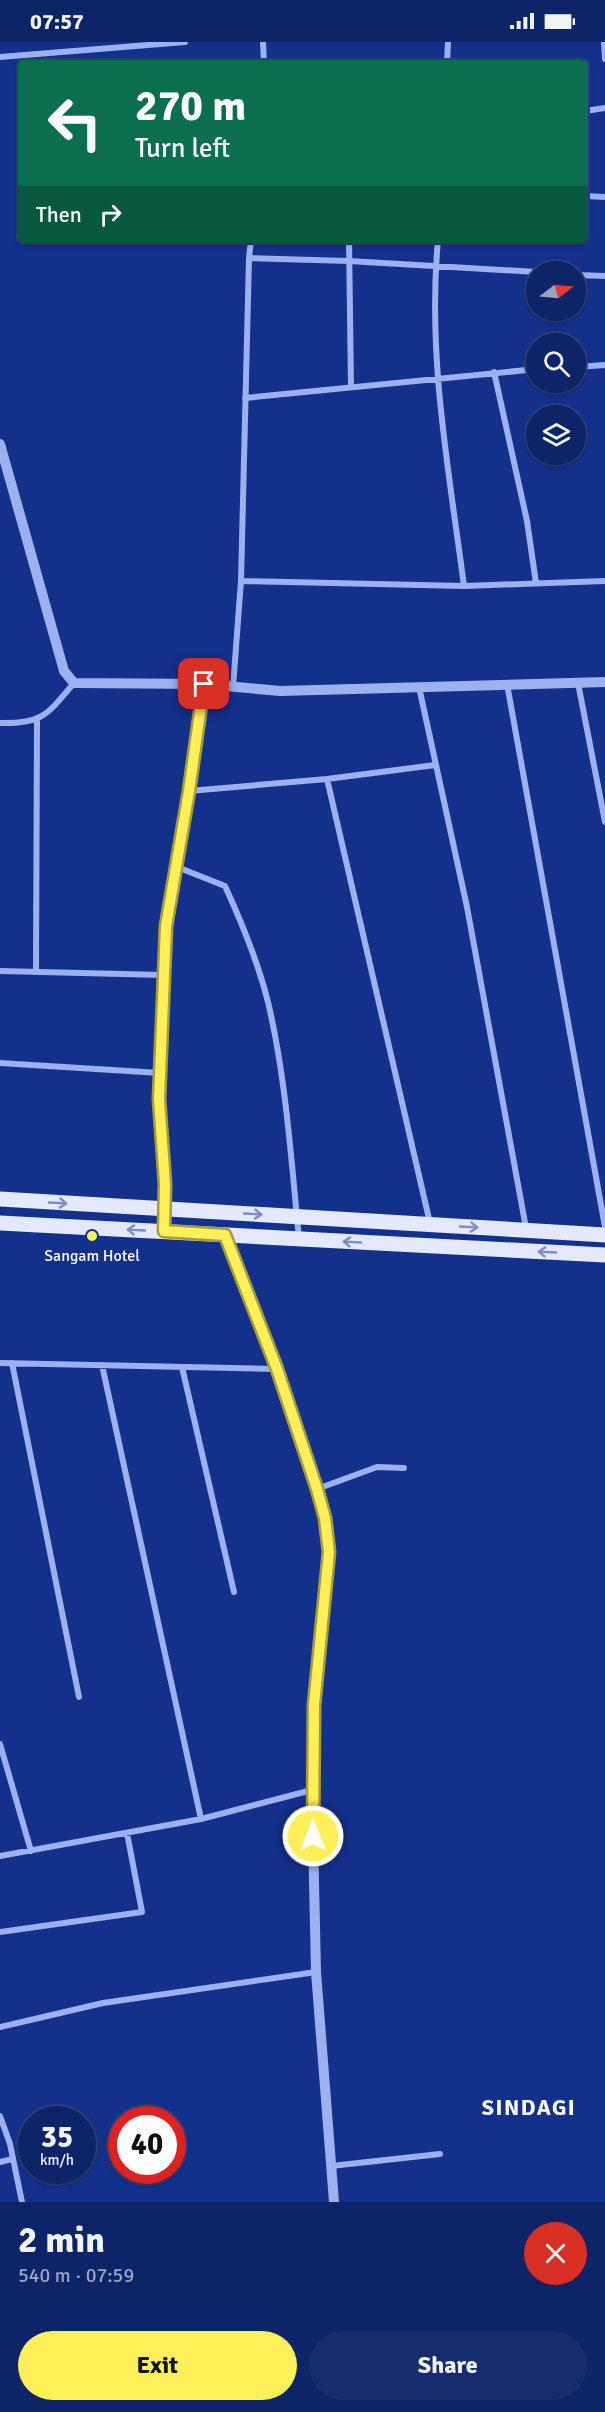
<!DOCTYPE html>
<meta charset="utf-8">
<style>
:root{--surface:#0e2468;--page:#172c6e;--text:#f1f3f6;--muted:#9ba4c0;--line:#2e417c;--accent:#fff05a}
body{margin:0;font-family:Signika,sans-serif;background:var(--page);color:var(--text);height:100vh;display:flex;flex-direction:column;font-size:22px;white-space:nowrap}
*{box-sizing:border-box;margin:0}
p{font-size:20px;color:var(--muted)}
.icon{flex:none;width:33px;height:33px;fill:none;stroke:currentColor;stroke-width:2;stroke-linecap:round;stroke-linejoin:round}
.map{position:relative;height:2160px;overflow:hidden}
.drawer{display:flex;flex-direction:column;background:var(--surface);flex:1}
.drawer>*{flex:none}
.guide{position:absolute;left:18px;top:18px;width:570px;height:183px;border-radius:6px;box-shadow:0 2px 4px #0004,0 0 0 2px var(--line);background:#0b6e4f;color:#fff;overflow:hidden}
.needle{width:39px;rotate:74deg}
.fabs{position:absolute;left:526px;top:219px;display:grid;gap:12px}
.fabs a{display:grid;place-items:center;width:60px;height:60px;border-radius:50%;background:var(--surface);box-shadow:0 2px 4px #0004,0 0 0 2px var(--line);font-size:30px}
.speed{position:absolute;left:18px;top:2064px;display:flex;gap:12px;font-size:30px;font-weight:700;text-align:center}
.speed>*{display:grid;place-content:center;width:78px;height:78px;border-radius:50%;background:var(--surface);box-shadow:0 2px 4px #0004,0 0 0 2px var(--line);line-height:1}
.speed small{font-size:15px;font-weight:400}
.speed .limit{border:9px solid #d22;background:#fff;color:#111}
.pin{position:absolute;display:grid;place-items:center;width:51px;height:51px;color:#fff;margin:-26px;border-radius:12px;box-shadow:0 3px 9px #0006}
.me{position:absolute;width:66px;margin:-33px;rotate:359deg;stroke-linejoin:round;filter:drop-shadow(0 0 4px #0008)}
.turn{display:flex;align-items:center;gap:21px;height:126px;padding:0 18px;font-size:27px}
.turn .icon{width:78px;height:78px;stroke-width:2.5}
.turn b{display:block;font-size:42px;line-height:51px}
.then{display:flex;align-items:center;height:57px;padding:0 18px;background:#0003;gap:12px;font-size:22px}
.round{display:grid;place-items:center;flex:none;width:63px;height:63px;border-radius:32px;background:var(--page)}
.summary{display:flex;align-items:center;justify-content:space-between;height:102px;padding:0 18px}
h1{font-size:36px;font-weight:700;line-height:45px}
.button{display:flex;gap:12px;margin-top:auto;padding:12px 18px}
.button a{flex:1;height:69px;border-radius:36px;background:var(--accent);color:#111;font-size:24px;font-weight:700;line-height:69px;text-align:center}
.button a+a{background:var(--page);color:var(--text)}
.status{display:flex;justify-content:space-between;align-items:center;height:42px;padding:0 30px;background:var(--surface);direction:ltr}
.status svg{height:16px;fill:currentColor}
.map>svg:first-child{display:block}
</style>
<div class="status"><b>07:57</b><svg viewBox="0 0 49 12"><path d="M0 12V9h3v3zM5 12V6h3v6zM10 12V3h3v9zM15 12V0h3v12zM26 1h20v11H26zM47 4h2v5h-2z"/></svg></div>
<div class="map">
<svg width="605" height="2160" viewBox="0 0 605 2160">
<rect width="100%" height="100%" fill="#13308b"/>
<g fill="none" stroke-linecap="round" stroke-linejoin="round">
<!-- minor -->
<path stroke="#9bb1f0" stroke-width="6" d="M263,0L264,21
M604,0L605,17
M0,15L185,0
M447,21L448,0
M585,69L605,66
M585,154L605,155
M349,198L351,345
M438,198C427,314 449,429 464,544
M249,216L251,198
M537,230L349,219L249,216L241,539L464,544L605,539
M576,233L605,234
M576,325L605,323
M494,330L527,479L536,541
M245,356L537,327
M578,641L605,780
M507,642L605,1185
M233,645L241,539
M419,645L467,865L526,1186
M0,681C42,682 47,673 74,641
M327,737L430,1181
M189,749L327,737L435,723
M177,825L225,844C242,881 258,920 268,960C286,1036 291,1117 299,1196
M0,929L163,933
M36,929L37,678
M0,1021L160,1031
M164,1189L165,1141L159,1057L166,884L189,749L204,642
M0,1321L277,1327
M12,1321L79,1655
M102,1323L201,1777
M182,1325L234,1550
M317,1447L377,1425L404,1426
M0,1702L31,1809
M0,1814L201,1777L312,1748
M0,1890L142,1870L127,1791
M0,1985L103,1961L316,1930
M0,2074L10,2102L22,2160
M0,2120L12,2117
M331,2124L440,2112"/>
<!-- tertiary -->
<path stroke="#9bb1f0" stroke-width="10" d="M0,402L64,629L74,641L204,642L280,649L605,640
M225,1193L277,1327L317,1447L325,1477L329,1510L314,1663L312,1748L316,1930L334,2160"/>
<!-- primary -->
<path stroke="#e4e9ff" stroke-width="15" d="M0,1157L605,1193
M0,1181L605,1213"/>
</g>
<!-- one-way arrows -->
<defs><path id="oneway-shaft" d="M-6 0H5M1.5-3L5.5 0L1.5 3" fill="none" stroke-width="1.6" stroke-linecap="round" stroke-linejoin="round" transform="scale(1.5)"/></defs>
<g stroke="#7c8cc5">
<use href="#oneway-shaft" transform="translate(58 1161) rotate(3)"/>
<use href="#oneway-shaft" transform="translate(253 1172) rotate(3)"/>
<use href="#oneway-shaft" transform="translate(469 1185) rotate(3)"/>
<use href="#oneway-shaft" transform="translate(136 1188) rotate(-177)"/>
<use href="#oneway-shaft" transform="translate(352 1200) rotate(-177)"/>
<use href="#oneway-shaft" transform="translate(547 1210) rotate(-177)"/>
</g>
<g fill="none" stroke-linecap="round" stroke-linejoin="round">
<defs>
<path id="route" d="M204,642L189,749L166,884L159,1057L165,1142L164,1189L225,1193L277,1327L317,1447L325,1476L329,1510L314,1663L313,1794"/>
</defs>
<!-- route casing -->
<use href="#route" stroke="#a69c3a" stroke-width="15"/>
<!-- route -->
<use href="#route" stroke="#fff05a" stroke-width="10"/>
</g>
<!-- markers -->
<circle fill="#fff05a" stroke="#13308b" stroke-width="2" cx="92" cy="1194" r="6"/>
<g text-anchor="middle" stroke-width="6" stroke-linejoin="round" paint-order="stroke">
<!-- poi labels -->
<g font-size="16" fill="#fff" stroke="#13308b">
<text x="92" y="1219">Sangam Hotel</text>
</g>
<!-- district labels -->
<g font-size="22" font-weight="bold" letter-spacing="1.5" fill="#fff" stroke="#13308b">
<text x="529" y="2073">SINDAGI</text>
</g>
</g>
</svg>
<div class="fabs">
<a><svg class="needle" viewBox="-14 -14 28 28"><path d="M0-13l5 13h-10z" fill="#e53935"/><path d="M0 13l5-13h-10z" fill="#9ba4c0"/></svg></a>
<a><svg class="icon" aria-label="search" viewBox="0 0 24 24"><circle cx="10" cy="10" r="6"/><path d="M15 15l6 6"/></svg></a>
<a><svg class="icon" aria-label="layers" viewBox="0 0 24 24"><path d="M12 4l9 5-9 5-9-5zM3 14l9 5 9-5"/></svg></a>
</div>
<div class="speed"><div>35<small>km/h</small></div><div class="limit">40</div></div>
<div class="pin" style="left:204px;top:642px;background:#d93025"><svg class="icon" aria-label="arrive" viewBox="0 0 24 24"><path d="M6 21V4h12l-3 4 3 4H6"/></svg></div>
<svg class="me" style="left:313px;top:1794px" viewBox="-20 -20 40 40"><circle r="17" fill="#fff05a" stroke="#fff" stroke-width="3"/><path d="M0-11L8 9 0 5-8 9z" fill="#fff"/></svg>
<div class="guide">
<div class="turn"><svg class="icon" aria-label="left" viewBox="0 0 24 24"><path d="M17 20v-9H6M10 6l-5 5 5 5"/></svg><div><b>270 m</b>Turn left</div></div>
<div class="then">Then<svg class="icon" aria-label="right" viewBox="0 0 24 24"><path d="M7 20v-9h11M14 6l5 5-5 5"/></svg></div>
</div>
</div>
<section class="drawer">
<div class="summary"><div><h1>2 min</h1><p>540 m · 07:59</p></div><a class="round" style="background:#d93025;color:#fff"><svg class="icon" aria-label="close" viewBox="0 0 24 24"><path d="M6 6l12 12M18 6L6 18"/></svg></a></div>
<div class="button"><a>Exit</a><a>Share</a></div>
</section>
